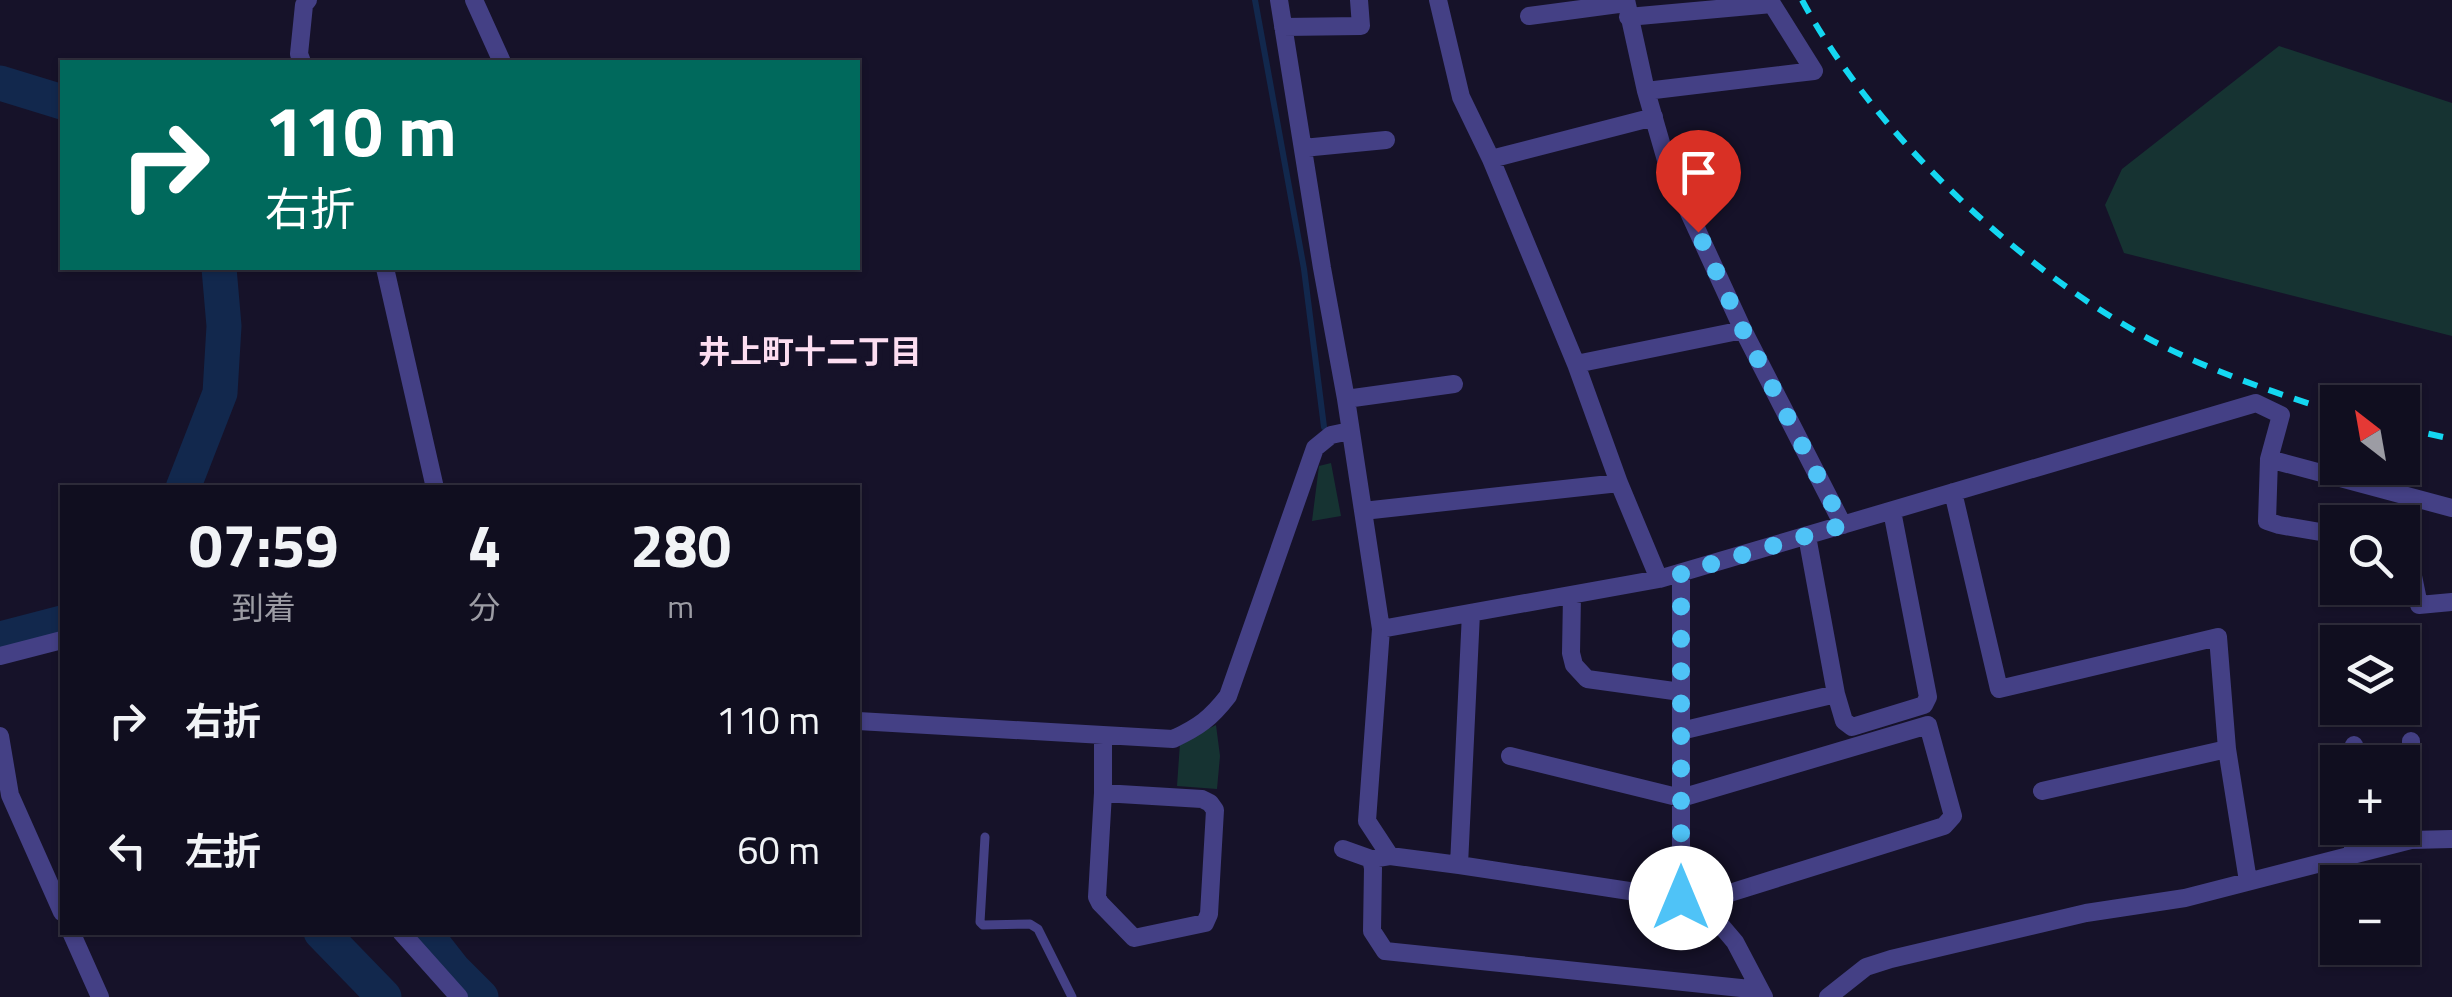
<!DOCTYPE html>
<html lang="ja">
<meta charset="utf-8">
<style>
:root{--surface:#100e1f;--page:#191728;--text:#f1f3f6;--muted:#9c9ca4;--line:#302e3d}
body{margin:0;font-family:"Titillium Web","Noto Sans JP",sans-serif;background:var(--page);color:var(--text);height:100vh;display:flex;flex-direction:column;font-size:38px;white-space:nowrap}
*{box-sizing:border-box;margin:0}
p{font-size:32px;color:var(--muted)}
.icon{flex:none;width:55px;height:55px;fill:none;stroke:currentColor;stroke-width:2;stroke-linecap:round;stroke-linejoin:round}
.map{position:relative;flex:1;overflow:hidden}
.panel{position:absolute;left:60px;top:485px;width:800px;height:450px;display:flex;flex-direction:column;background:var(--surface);border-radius:0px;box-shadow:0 2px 8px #0004,0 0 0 2px var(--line)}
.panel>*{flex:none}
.hud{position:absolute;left:60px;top:60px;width:800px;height:210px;border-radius:0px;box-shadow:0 2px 8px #0004,0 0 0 2px var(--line);background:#00695c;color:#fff;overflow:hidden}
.needle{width:65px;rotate:329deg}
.fabs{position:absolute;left:2320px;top:385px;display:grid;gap:20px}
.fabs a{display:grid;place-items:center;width:100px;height:100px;border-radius:0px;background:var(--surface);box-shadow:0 2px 8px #0004,0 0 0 2px var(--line);font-size:50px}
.pin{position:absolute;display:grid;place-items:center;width:85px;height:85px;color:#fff;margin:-102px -42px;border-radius:50% 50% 50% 0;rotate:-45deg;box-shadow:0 0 10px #0007}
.pin .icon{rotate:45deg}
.me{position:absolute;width:110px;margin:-55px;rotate:0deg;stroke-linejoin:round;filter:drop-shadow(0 0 8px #0008)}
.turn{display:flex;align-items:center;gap:35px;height:210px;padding:0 40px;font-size:45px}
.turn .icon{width:130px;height:130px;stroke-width:2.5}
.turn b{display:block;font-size:70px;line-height:85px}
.eta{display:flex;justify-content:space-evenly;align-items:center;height:170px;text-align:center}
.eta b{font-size:60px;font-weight:700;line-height:70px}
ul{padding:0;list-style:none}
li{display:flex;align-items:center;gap:30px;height:130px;padding:0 40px}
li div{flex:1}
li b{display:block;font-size:38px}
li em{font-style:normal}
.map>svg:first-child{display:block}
</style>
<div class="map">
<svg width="2452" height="997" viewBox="0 0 2452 997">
<rect width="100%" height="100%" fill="#161229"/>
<!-- green -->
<path fill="#163332" d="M2279,46L2452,103V336L2124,253L2105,205L2122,169Z
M1331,463L1341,516L1312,521L1319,466Z
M1216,725L1220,756L1217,789L1177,786L1180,743Z"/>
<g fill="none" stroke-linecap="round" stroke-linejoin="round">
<!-- stream -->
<path stroke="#12284d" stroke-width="6" d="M1255,0L1304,269L1324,427"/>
<!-- river -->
<path stroke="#12284d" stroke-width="35" d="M0,83L62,102
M183,488L220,393L224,326L219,268
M0,639L62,623
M321,932L384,997
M424,932L453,969L481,997"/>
<!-- lane -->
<path stroke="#444085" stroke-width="9" d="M985,837L980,922L983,925L1030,924L1038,929L1072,997"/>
<!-- street -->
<path stroke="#444085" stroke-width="18" d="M474,0L502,62
M1279,0L1322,268L1346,399L1381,629L1367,821L1390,856L1459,865L1701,902L1944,826L1953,816L1928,725L1681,798L1510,756
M1438,0L1461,97L1491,159L1576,364L1619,483L1659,579
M1626,0L1646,91L1668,167L1743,330L1843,525
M1529,16L1626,3
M1628,17L1772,4L1814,71L1646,91
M1283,27L1361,26L1359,0
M302,62L299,54L304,5L308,0
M1303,148L1386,140
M1491,159L1654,117
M385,268L435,488
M1576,364L1743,330
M1346,399L1454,384
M2269,459L2452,508
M1953,492L1999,689L2218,637L2227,749L2248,881
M1363,511L1619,483
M1807,536L1836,694L1844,721L1852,727L1924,705L1928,697L1892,511
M2402,546L2407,547L2419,605L2452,602
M1681,573V898
M1572,595L1571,653L1574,665L1587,679L1681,692
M1381,629L1659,579L2256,403L2281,415L2269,459L2267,521L2279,525L2338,535
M0,656L62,640
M858,721L1173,739C1199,727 1211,718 1228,696L1315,448L1331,435L1350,431
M1681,731L1836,694
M0,736L10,795L62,912
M1103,736V793L1097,897L1100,903L1134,938L1205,923L1209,914L1215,810L1210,803L1202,799L1103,793
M2354,762V745
M2042,791L2227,749
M2411,840V741
M1343,849L1371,859
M2353,854V828
M1390,856L1371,859L1373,868L1372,931L1385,951L1760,990
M1459,865L1471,613
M1701,902L1735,942L1764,997
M71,932L100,997
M401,932L459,997
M1828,997L1866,967L1891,959L2086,913L2185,898L2411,840L2452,839"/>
<!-- rail -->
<path stroke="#14d7f1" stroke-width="6" stroke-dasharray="15 12" stroke-linecap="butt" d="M1802,0C1873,133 2020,270 2153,341C2211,371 2275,393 2338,413
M2402,428L2452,439"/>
</g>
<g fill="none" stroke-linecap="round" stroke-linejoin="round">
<!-- route -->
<path stroke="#4fc3f7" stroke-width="18" stroke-dasharray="0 32.4" d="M1681,898V573L1843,525L1743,330L1698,232"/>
</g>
<g text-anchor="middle" stroke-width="10" stroke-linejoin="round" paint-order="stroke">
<!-- neighbourhood labels -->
<g font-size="32" font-weight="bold" fill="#fddef1" stroke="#161229">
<text x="810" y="363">井上町十二丁目</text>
</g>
</g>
</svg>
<div class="fabs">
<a><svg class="needle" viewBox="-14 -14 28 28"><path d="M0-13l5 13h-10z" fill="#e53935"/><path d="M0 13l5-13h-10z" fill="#9c9ca4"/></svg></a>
<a><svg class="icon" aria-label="search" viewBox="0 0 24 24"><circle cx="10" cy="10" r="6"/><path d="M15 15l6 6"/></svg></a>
<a><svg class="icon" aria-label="layers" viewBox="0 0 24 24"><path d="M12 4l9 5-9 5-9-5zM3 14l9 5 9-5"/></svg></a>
<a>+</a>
<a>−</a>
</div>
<div class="pin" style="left:1698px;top:232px;background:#d93025"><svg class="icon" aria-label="arrive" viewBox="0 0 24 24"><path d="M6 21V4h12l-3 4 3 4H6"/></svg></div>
<svg class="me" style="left:1681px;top:898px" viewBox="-20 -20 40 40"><circle r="19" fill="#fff"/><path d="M0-13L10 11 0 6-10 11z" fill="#4fc3f7"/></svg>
<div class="hud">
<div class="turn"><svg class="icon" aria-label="right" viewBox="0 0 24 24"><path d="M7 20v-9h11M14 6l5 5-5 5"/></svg><div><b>110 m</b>右折</div></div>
</div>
<section class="panel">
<div class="eta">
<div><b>07:59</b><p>到着</p></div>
<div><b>4</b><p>分</p></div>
<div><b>280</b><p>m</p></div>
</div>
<ul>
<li><svg class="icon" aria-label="right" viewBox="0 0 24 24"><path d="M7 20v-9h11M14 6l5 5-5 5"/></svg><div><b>右折</b></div><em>110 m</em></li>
<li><svg class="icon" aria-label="left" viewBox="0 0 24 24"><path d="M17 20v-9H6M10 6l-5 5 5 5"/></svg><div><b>左折</b></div><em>60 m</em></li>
</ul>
</section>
</div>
